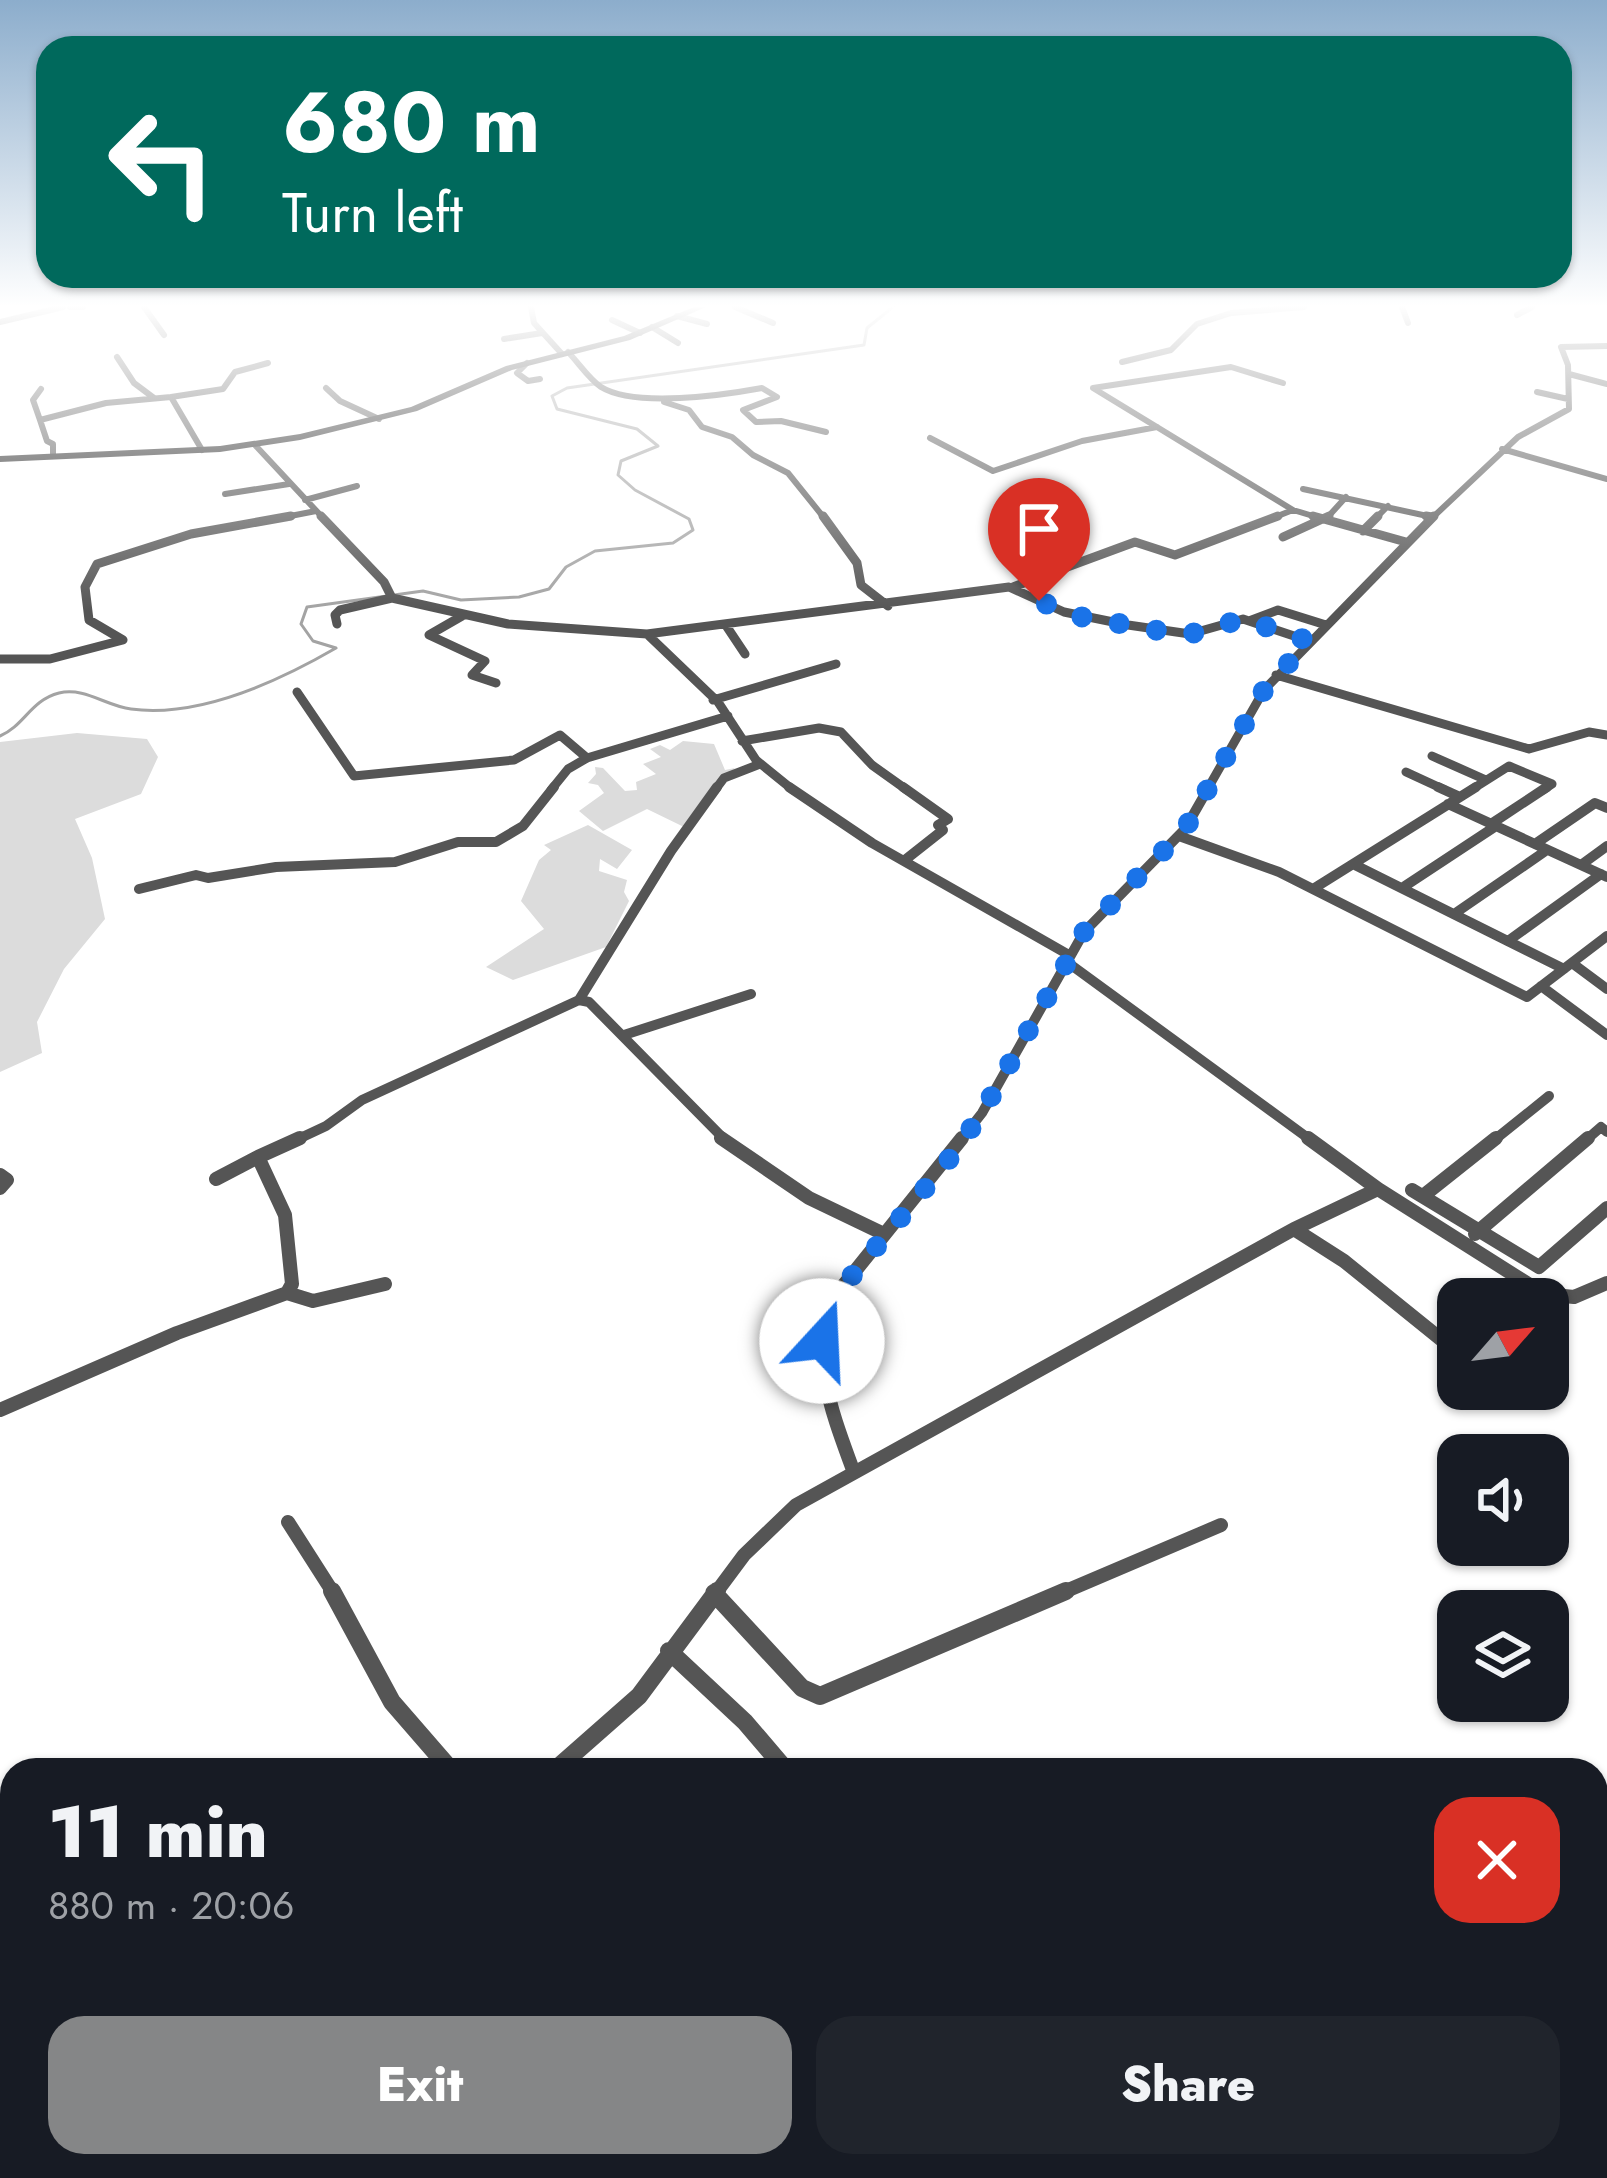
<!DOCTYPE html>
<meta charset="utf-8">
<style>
:root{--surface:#171b24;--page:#20242c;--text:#f1f3f6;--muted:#9ea1a6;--accent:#858687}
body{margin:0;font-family:Jost,sans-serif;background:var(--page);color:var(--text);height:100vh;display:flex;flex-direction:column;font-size:45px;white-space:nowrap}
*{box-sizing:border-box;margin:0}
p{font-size:39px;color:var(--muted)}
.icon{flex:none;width:66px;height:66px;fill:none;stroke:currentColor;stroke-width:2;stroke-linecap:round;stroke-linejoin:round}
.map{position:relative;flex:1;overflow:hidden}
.details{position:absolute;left:0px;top:1758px;width:1608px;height:420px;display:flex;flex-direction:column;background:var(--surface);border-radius:36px 36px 0 0;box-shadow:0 3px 9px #0004}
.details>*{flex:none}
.guide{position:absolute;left:36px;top:36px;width:1536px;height:252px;border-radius:36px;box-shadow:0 3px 9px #0004;background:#00695c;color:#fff;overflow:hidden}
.needle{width:78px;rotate:62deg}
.tools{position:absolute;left:1437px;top:1278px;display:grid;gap:24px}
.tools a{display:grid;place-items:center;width:132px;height:132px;border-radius:24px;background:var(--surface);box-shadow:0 3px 9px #0004;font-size:60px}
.pin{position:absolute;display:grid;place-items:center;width:102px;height:102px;color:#fff;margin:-123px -51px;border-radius:50% 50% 50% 0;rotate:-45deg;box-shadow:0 0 12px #0007}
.pin .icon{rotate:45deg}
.me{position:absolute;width:132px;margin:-66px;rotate:20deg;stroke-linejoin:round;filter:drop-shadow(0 0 9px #0008)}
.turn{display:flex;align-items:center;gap:42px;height:252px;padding:0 48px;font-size:54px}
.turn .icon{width:156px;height:156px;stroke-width:2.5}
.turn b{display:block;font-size:84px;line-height:102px}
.round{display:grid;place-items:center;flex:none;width:126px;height:126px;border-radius:36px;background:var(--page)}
.overview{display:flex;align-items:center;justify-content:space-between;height:204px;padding:0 48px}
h1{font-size:72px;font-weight:800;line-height:90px}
.primary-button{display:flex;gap:24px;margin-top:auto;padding:24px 48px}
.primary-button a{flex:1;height:138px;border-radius:36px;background:var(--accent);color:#fff;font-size:48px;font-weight:800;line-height:138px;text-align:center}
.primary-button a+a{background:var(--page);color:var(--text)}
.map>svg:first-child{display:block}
</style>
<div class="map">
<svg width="1607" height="2178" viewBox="0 0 1607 2178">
<rect width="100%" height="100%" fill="#fff"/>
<!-- green -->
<path fill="#dcdcdc" d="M77,733L147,739L158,757L141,794L75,819L92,858L105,919L64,969L37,1022L42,1053L0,1072V742Z
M683,741L714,744L725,770L735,768L684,827L647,809L603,831L579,811L604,793L598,785L588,783L596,774L595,767L603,768L625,791L637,790L636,782L656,774L643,764L661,757L650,749L660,745L670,750Z
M588,825L632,850L617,869L600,859L599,871L627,880L624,892L629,901L606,947L513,980L486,967L544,929L521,901L539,860L551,850L544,845Z"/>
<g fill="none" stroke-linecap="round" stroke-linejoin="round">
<!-- stream -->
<path stroke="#a3a3a3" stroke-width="3" d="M0,736C24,726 31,700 59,693C85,687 106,706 131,709C199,718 279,681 336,648L313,641L301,624L307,607L423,591L461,600L519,597L549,589L566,567L595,551L673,543L693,530L689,519L635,490L618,475L621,461L658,446L637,429L557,409L552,396L567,388L864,345L867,328L893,307"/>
<!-- street-far4 -->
<path stroke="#555" stroke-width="6" d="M70,307H83
M144,307L164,335
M531,307L534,323L562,354
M735,307L773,323
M1402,307L1408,323
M1517,315L1532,307
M677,316L707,324
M612,320L640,333
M0,322L63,307
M652,327L678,343
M504,339L542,333
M568,352C578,362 589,379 601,387C635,408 724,395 762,388L777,397L743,410L756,422L781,421L826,432
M117,357L134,383L154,398
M1122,362L1171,350L1197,324L1231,313L1304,307
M527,363L517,373L528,381L540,379
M1569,374L1607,384
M1283,383L1231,367L1093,388L1293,510L1323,519
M326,388L340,401L379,419
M1537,392L1568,399
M171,397L223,389L235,372L268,363
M664,402L689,410L702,427L732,437L753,455L788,473L825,519
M40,420L33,400L41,389
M930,438L993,471L1082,441L1157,427
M255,445L324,519
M1502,449L1607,479
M53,456V444L47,441L40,420L106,403L171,397L202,450
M1303,489L1432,517
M225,494L289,484
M305,500L357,486
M275,519L316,511
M1270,519L1293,510
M1326,519L1346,497
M1375,519L1388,506
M1431,519L1518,437L1569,409L1568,365L1561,347L1607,346"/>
<!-- street-far3 -->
<path stroke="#555" stroke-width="9" d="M321,516L384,582L392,598L508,624L647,634L718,702L756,760L793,790
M823,516L857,563L861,585L888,606
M1313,516L1406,542
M1426,516L1432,517
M1363,531L1378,516
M1283,537L1329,516
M1013,587L1135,542L1175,555L1278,516
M462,616L429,635L485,661L472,675L496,683
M1249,621L1278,610L1326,625
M337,624L335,615L340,610L392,598
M727,627L745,654
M647,634L1009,587L1064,612L1128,625L1190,634L1243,619L1309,641
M123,640L89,620L85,587L97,564L191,534L291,516
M0,659H50L123,640
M1276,675L1529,749L1589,732L1607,735
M297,692L354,776L514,760L560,735L587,758
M713,700L836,664
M742,741L819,728L841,732L872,765L907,790
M1432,756L1486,780
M1406,772L1445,790
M551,790L568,769L587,758L728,716
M715,790L724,778L760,764
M1207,790L1264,690L1434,516
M1471,790L1509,766L1552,784
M1543,790L1552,784"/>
<!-- street-far2 -->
<path stroke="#555" stroke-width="10" d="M789,787L872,843L1069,955
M903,787L948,819L938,825L943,830L905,860
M1438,787L1460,797
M1448,804L1607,877
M1491,824L1547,787
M1179,836L1279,872L1527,997L1607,936
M1535,844L1595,803L1607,808
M1353,864L1564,969
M1581,865L1607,846
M1402,888L1496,826
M139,889L196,875L208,878L276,867L395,862L458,842H496L523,826L554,787
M1313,889L1476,787
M1454,914L1547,850
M1508,941L1601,874
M1067,962L1312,1141
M1572,963L1607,989
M1541,986L1607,1035
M579,1000L589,1002L726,1141
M624,1035L751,994
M294,1141L326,1126L362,1100L579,1000L671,851L717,787
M960,1141L982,1113L1084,932L1185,829L1209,787
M1493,1141L1549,1096
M1585,1141L1601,1127L1607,1132"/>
<!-- street-far1 -->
<path stroke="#555" stroke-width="14" d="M721,1138L809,1198L884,1234
M1308,1138L1378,1189L1544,1294L1574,1297L1607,1283
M0,1175L7,1180L0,1188
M216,1179L258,1157
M1412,1190L1539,1267L1607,1208
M1423,1196L1496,1138
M1294,1229L1378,1189
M1475,1234L1588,1138
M287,1293L313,1301L385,1284
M0,1410L177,1333L287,1293L292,1284L285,1215L258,1157L300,1138
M853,1470C833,1415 810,1359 831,1301L962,1138
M288,1522L334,1594
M715,1594L744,1555L796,1505L1294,1229L1344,1261L1458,1353
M1059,1594L1221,1525"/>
<!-- street -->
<path stroke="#555" stroke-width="18" d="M332,1591L392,1702L451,1770
M714,1593L802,1688L820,1696L1066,1591
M669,1651L745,1722L786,1770
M555,1770L639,1696L717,1591
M0,2149L12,2142
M740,2166L745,2178
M1087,2166V2178"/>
<!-- secondary -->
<path fill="#222" fill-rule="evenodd" d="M694,307H706L630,340L512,370L417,411L300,440L220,452L0,462V456L220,446L300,434L411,407L506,366L624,336Z"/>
</g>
<!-- sky -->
<linearGradient id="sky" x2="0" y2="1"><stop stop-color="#8cadcc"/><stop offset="0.5" stop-color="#fff"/><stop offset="1" stop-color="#fff" stop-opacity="0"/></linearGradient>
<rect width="1607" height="612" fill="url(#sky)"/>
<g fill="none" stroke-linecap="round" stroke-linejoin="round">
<!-- route -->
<path stroke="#1a73e8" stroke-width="21" stroke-dasharray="0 37.8" d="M822,1341L821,1321L831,1301L947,1162L982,1113L1084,932L1185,829L1264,690L1309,641L1243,619L1190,634L1161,631L1077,616L1039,601"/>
</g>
</svg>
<div class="tools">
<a><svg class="needle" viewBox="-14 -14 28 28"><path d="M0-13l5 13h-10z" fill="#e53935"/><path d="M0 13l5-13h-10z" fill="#9ea1a6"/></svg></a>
<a><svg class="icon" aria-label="sound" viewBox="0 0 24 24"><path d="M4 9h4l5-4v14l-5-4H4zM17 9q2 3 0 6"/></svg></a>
<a><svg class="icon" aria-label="layers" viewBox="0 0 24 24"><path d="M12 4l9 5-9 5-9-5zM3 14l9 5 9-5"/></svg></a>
</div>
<div class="pin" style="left:1039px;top:601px;background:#d93025"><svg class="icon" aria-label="arrive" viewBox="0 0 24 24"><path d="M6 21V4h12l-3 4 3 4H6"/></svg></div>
<svg class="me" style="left:822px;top:1341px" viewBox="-20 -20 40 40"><circle r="19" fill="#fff"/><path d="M0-13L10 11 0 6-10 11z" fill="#1a73e8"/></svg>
<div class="guide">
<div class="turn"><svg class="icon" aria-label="left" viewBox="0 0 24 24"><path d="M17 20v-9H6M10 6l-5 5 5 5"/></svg><div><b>680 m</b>Turn left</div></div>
</div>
<section class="details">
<div class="overview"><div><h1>11 min</h1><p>880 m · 20:06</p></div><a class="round" style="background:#d93025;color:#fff"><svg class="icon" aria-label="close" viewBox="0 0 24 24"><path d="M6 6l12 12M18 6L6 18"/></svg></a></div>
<div class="primary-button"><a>Exit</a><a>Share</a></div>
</section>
</div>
